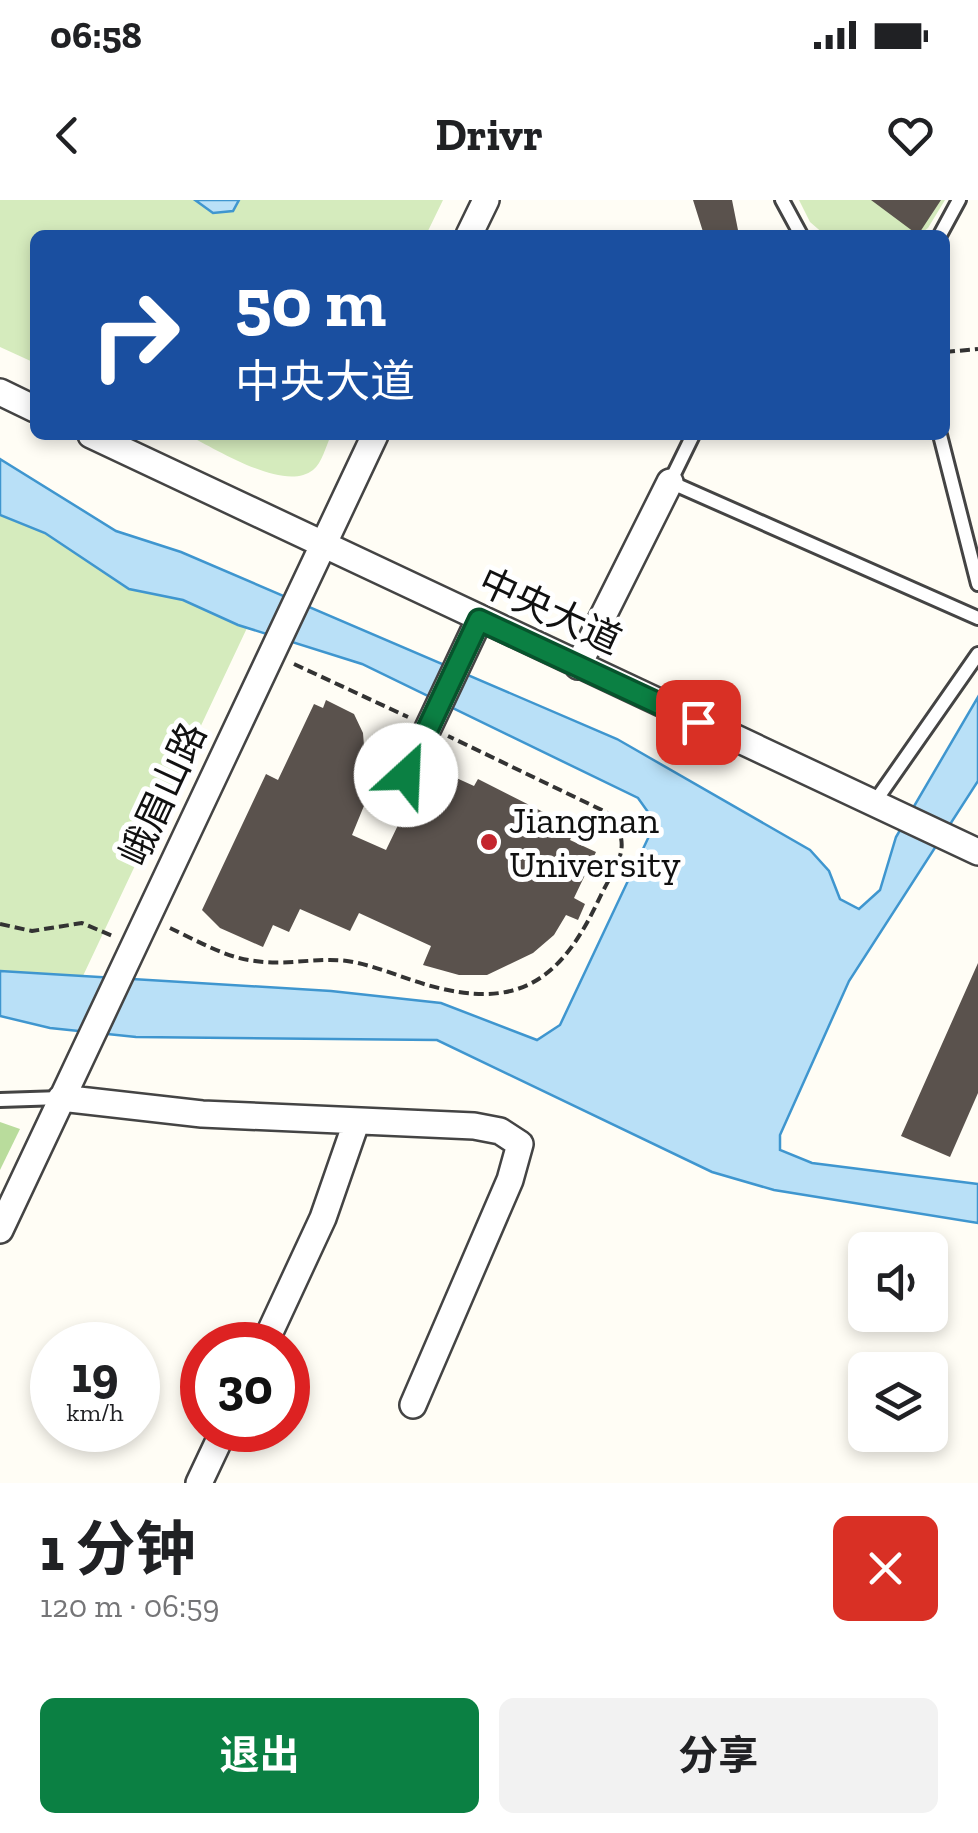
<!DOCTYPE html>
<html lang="zh">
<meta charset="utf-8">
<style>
:root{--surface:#fff;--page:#f2f2f2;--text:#202124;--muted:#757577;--accent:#0b8043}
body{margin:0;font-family:"Zilla Slab","Noto Sans SC",serif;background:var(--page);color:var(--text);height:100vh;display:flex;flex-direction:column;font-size:38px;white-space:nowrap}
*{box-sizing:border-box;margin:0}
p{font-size:32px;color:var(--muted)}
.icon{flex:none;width:55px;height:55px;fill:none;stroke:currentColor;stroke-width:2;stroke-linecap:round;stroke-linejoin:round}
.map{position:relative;height:1283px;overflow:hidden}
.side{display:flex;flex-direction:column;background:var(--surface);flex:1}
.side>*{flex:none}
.guide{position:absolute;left:30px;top:30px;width:920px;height:210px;border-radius:15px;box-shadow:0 5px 15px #0003;background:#1a4fa0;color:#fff;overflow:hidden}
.fabs{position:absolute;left:848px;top:1032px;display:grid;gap:20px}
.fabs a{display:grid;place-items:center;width:100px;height:100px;border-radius:15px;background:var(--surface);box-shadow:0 5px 15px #0003;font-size:50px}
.speed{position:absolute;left:30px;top:1122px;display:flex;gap:20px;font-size:50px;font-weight:700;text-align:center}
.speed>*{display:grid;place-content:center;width:130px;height:130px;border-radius:50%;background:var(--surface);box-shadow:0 5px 15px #0003;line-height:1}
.speed small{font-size:25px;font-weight:400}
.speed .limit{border:15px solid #d22;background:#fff;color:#111}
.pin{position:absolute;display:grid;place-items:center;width:85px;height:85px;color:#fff;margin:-42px;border-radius:20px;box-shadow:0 5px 15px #0006}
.me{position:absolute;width:110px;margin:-55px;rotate:25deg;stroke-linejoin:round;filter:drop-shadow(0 0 8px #0008)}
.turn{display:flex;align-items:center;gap:35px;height:210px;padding:0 40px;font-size:45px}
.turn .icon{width:130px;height:130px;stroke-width:2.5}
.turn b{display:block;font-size:70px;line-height:85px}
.round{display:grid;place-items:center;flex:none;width:105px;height:105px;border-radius:15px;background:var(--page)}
.overview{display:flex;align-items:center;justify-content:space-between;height:170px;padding:0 40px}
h1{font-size:60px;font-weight:700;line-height:75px}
.primary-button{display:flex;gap:20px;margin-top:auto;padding:20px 40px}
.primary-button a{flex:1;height:115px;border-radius:15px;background:var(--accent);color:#fff;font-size:40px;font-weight:700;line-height:115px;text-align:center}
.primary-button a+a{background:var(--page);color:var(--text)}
.status{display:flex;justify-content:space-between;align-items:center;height:70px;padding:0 50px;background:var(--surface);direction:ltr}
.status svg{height:28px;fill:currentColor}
header{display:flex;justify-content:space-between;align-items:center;height:130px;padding:0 40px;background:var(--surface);font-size:45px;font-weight:700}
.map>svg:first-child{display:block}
</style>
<div class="status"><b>06:58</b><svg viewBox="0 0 49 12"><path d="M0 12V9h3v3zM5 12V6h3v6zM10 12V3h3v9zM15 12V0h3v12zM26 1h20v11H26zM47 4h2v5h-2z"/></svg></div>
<header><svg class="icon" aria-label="back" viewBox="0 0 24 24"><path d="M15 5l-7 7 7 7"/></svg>Drivr<svg class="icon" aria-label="heart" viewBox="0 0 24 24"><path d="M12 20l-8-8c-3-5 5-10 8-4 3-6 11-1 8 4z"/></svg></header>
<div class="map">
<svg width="978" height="1283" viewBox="0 0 978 1283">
<rect width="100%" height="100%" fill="#fffdf5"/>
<!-- green -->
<path fill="#d5ebbd" d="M0,0H443L426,35H35V163L0,147Z
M799,0H945L928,28L919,35H825L810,22Z
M187,235H331C326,246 322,263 313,270C284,293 217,249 187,235Z
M0,315L45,333L129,389L183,400L247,428L82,778L0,771Z"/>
<!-- forest -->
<path fill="#b9dc9c" d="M0,922L20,929L0,970Z"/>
<!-- water -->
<path fill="#b9e0f7" stroke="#3f96cf" stroke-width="2.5" d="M195,0H239L233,11L213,13Z
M0,259L116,331L181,352L617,539L810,650L829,671L840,699L859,709L880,690L896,637L978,497V581L849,781L780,935V950L812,963L978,984V1023L774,990L712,972L437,840L136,837L50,828L0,816V771L331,791L441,803L537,840L560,825L651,632L653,619L638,598L362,464L238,425L183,400L129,389L45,333L0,315Z"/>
<!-- building -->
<path fill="#5a524d" d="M693,0H732L739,35H704Z
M871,0H941L918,35Z
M326,500L354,514L363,533L368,596L352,635L386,650L415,590L452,576L474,586L478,579L575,628L570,640L596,652L574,698L585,704L578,720L566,715L554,735L533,753L487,775H459L423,765L431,746L359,713L350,731L300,709L289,732L273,725L263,747L220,728L202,710L266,574L278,580L314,504L323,508Z
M978,763V893L950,957L901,936Z"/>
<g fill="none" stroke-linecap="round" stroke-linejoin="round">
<defs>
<path id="service" d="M782,0L801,35
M940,35L959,0
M693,235L670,282L978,418
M940,235L978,384
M874,603L978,454
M0,900L61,898"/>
<path id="minor" d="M469,35L486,0
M0,192L35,209
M91,235L978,652
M578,466L670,282
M406,575L479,420
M61,898L202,914L474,926L500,931L520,944L510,980L413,1205
M0,1030L375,235
M264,1145L323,1018L356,923
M199,1283L224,1230"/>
</defs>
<!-- service casing -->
<use href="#service" stroke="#444" stroke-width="18"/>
<!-- minor casing -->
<use href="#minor" stroke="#444" stroke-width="30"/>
<!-- path -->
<path stroke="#333" stroke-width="4" stroke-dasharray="10 5" stroke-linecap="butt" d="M945,152L978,149
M294,464L408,517
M0,724L32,731L82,723L115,737
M170,728C196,740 226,758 255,761C286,766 317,757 347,761C380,766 410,782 443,789C530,809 567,768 601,695C618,661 634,646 608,613L448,536"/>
<!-- service -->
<use href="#service" stroke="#fff" stroke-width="12"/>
<!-- minor -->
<use href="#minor" stroke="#fff" stroke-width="25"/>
</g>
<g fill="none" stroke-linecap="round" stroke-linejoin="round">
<defs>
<path id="route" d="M406,575L479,420L698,522"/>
</defs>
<!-- route casing -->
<use href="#route" stroke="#07532c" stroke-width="25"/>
<!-- route -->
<use href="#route" stroke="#0b8043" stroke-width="18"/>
</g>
<!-- markers -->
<circle fill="#c4262e" stroke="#fff" stroke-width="4" cx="489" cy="642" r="10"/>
<g text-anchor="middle" stroke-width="10" stroke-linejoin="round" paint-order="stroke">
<!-- street labels -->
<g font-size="38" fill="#111" stroke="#fff">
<text transform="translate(550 411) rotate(25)" y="13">中央大道</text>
<text transform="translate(163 594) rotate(-65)" y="13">峨眉山路</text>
</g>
<!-- poi labels -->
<g font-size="38" fill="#111" stroke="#fff" text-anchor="start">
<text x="509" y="633">Jiangnan<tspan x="509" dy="44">University</tspan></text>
</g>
</g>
</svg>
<div class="fabs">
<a><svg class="icon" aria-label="sound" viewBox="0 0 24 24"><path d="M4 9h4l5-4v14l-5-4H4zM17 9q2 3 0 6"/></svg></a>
<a><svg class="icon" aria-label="layers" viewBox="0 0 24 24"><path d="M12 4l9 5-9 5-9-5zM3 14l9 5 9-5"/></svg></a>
</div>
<div class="speed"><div>19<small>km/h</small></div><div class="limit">30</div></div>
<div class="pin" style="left:698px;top:522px;background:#d93025"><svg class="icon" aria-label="arrive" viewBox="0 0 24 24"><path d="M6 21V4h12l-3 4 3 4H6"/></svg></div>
<svg class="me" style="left:406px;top:575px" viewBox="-20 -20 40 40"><circle r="19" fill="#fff"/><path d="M0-13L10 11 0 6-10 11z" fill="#0b8043"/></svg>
<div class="guide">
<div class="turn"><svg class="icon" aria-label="right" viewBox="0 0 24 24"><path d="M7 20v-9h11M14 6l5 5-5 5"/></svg><div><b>50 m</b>中央大道</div></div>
</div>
</div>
<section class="side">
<div class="overview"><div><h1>1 分钟</h1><p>120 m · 06:59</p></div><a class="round" style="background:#d93025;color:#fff"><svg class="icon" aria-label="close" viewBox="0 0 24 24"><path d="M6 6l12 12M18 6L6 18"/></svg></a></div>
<div class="primary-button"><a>退出</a><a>分享</a></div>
</section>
